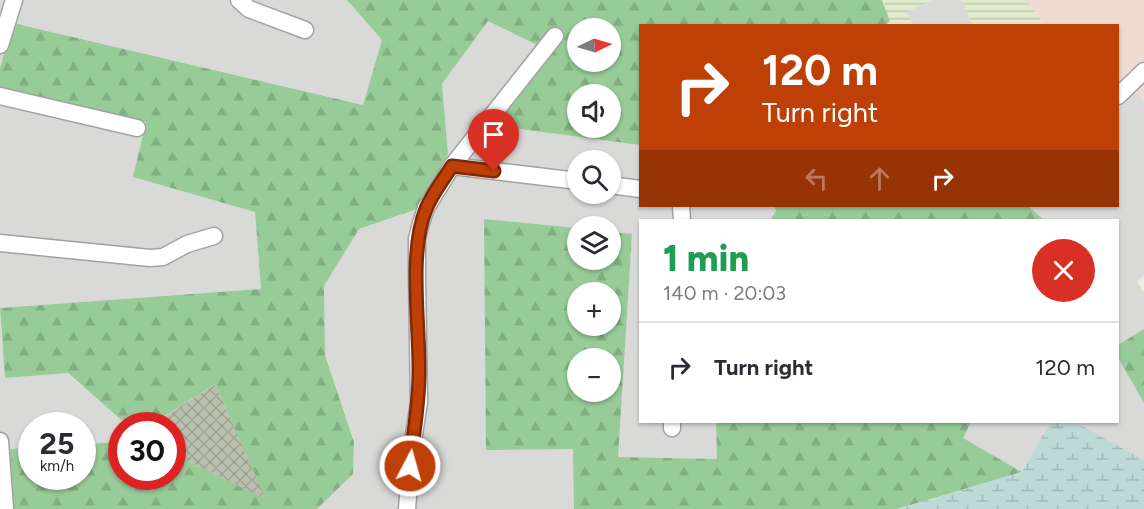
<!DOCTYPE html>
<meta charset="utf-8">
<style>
:root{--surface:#fff;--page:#f7f7f7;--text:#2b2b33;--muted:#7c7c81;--line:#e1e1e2}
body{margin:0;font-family:Figtree,sans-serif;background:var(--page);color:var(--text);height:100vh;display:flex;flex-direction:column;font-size:22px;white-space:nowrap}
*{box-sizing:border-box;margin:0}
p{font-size:20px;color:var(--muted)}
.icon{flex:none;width:33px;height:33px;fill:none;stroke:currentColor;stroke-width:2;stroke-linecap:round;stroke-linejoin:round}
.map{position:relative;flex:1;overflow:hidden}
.sheet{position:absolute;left:639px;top:219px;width:480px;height:204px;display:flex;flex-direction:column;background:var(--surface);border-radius:0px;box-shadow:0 2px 4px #0004}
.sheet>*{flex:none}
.guide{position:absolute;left:639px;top:24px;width:480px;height:183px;border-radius:0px;box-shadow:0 2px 4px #0004;background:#bf4007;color:#fff;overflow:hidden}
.needle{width:39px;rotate:85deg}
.tools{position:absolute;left:567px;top:18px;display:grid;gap:12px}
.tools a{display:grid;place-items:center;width:54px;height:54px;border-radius:50%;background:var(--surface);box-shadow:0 2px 4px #0004;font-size:30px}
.speed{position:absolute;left:18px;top:412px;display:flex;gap:12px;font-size:30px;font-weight:700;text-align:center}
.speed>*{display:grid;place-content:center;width:78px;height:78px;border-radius:50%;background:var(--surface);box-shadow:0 2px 4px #0004;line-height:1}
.speed small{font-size:15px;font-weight:400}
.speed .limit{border:9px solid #d22;background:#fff;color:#111}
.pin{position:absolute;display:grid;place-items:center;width:51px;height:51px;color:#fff;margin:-62px -26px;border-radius:50% 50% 50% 0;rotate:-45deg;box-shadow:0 0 6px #0007}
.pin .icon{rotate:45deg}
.me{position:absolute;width:66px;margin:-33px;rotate:6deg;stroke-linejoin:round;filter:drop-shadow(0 0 4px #0008)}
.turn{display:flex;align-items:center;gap:21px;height:126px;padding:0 24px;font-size:27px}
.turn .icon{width:78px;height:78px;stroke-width:2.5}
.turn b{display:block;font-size:42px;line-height:51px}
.lanes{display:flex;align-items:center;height:57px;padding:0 24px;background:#0003;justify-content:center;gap:30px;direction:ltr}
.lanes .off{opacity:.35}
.round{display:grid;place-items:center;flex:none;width:63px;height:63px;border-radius:32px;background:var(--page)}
.overview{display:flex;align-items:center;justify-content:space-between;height:102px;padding:0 24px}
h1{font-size:36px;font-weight:800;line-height:45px;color:#1e9e55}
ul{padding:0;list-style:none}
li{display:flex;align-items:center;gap:18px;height:90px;padding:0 24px;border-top:2px solid var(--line)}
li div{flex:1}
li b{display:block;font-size:22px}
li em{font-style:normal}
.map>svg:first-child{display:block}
</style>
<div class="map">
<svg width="1144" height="509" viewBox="0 0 1144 509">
<defs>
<pattern id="construction-cross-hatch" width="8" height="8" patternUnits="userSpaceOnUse" patternTransform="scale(1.5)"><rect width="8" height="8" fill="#bac0ad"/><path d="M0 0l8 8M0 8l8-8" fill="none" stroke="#9fa494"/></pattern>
<pattern id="farmland-rules" width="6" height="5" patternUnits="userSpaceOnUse" patternTransform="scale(1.5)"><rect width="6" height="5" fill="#dfebcc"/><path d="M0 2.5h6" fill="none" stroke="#bfc9af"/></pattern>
<pattern id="forest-firs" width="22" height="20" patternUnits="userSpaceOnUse" patternTransform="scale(1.5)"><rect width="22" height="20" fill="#97cb98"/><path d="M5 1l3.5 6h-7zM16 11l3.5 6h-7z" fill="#82ae82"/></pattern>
<pattern id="wetland-marsh" width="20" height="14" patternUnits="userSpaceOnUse" patternTransform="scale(1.5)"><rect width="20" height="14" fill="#bedad6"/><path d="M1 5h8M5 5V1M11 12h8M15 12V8" fill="none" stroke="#a3bab7"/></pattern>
</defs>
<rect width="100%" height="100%" fill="#edece1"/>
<!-- residential -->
<path fill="#d9d9d8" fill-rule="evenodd" d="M0,0H347L382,40L363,105L13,23L0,68Z
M932,0H962L973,25H913L906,12Z
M488,20L550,51L490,125L640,145V206H774L776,211L770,220H640V422H716L717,459L617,457L632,234L611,232L610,226H578L577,228L485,219L486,449H574V509H317L353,474L354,442L325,355L324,286L359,229L417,209L448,154L442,84ZM578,160H610V194H578Z
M1127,82L1144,101V275L1137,282L1144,292V329L1118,345V220H1044L1028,206H1118V90Z
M0,89L146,122L133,177L255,212L261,289L0,308Z
M0,312L5,378L67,373L128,426H122L121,442L83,444L82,426H32L31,448L10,450L14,509H0Z
M1118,358L1144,403V460L1075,422H1118Z
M971,422H1050L1022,472L962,438Z"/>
<!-- commercial -->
<path fill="#eddad0" d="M1026,0H1144V101L1127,82L1118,90V26L1045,25Z"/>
<!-- construction -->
<path fill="url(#construction-cross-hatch)" d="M215,384L267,500L173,454L172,426H150Z"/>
<!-- farmland -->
<path fill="url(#farmland-rules)" d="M883,0H932L907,12L913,26L884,25L890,21Z
M962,0H1026L1045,25H973Z"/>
<!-- forest -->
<path fill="url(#forest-firs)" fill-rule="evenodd" d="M347,0H882L890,21L884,26H640V145L489,125L549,51L488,21L442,84L448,154L417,209L359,229L324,286L325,355L354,442L353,474L317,509H14L10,449L31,448L32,477H82L83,444L121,442L122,477H172L173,454L266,499L215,384L149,426H128L68,373L5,378L0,308L261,289L255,212L133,177L146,122L0,89V68L13,23L363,105L382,40ZM578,28H610V62H578ZM578,94H610V128H578Z
M774,206H1028L1044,220H770L776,211Z
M484,219L577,228L578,260H610L611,232L632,234L618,457L717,459L716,422H971L963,438L1022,472L897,509H574L573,449L486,450ZM578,292H610V326H578ZM578,358H610V392H578Z
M1144,329V403L1118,358V345Z"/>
<!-- wetland -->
<path fill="url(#wetland-marsh)" d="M1050,422H1075L1144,460V509H897L1022,472Z"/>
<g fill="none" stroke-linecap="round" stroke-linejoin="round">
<defs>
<path id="minor" d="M239,0L249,9L305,30
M0,45L14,0
M0,96L137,128
M1118,96L1144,71
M452,166L578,181
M610,185L640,189
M681,206L682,220
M0,243L150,258L163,257L187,244L214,236
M672,428V422
M0,441L5,509
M407,509L412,448L419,402L417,277V239L421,223L426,208L452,166L555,36"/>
</defs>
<!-- minor casing -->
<use href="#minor" stroke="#a2a2a2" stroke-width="19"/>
<!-- minor -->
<use href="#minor" stroke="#fff" stroke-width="16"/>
</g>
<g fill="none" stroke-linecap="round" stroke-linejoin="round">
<defs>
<path id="route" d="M410,466C413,435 419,405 419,374C420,327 408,252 426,209C432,194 443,180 452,166L494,171"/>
</defs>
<!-- route casing -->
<use href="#route" stroke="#7c2a05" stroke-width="15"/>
<!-- route -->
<use href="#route" stroke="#bf4007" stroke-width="10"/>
</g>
</svg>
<div class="tools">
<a><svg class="needle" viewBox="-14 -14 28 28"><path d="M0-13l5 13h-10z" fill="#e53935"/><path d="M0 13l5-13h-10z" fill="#7c7c81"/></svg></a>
<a><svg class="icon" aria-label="sound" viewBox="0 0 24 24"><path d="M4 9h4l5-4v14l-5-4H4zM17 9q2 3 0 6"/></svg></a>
<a><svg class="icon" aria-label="search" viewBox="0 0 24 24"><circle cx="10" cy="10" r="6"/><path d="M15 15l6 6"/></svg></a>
<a><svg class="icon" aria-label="layers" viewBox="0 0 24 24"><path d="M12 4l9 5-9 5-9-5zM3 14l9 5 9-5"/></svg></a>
<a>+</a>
<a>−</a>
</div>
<div class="speed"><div>25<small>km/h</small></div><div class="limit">30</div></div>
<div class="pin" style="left:494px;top:171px;background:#d93025"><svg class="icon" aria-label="arrive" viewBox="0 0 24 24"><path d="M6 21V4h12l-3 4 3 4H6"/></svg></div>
<svg class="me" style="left:410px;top:466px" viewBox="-20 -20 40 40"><circle r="17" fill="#bf4007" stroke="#fff" stroke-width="3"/><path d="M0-11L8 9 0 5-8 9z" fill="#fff"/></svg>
<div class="guide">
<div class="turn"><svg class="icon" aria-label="right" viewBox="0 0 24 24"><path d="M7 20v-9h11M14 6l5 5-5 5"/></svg><div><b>120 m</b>Turn right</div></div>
<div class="lanes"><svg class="icon off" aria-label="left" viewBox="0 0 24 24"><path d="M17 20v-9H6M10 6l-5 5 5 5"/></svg><svg class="icon off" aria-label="ahead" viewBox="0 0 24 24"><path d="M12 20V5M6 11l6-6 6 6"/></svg><svg class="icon" aria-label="right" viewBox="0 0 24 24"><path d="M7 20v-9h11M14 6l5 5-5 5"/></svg></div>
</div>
<section class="sheet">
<div class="overview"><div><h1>1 min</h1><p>140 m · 20:03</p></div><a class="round" style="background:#d93025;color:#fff"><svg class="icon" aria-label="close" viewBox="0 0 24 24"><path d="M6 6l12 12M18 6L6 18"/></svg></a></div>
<ul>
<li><svg class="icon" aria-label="right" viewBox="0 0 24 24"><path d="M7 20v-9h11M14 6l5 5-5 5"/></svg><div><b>Turn right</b></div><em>120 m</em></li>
</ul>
</section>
</div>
